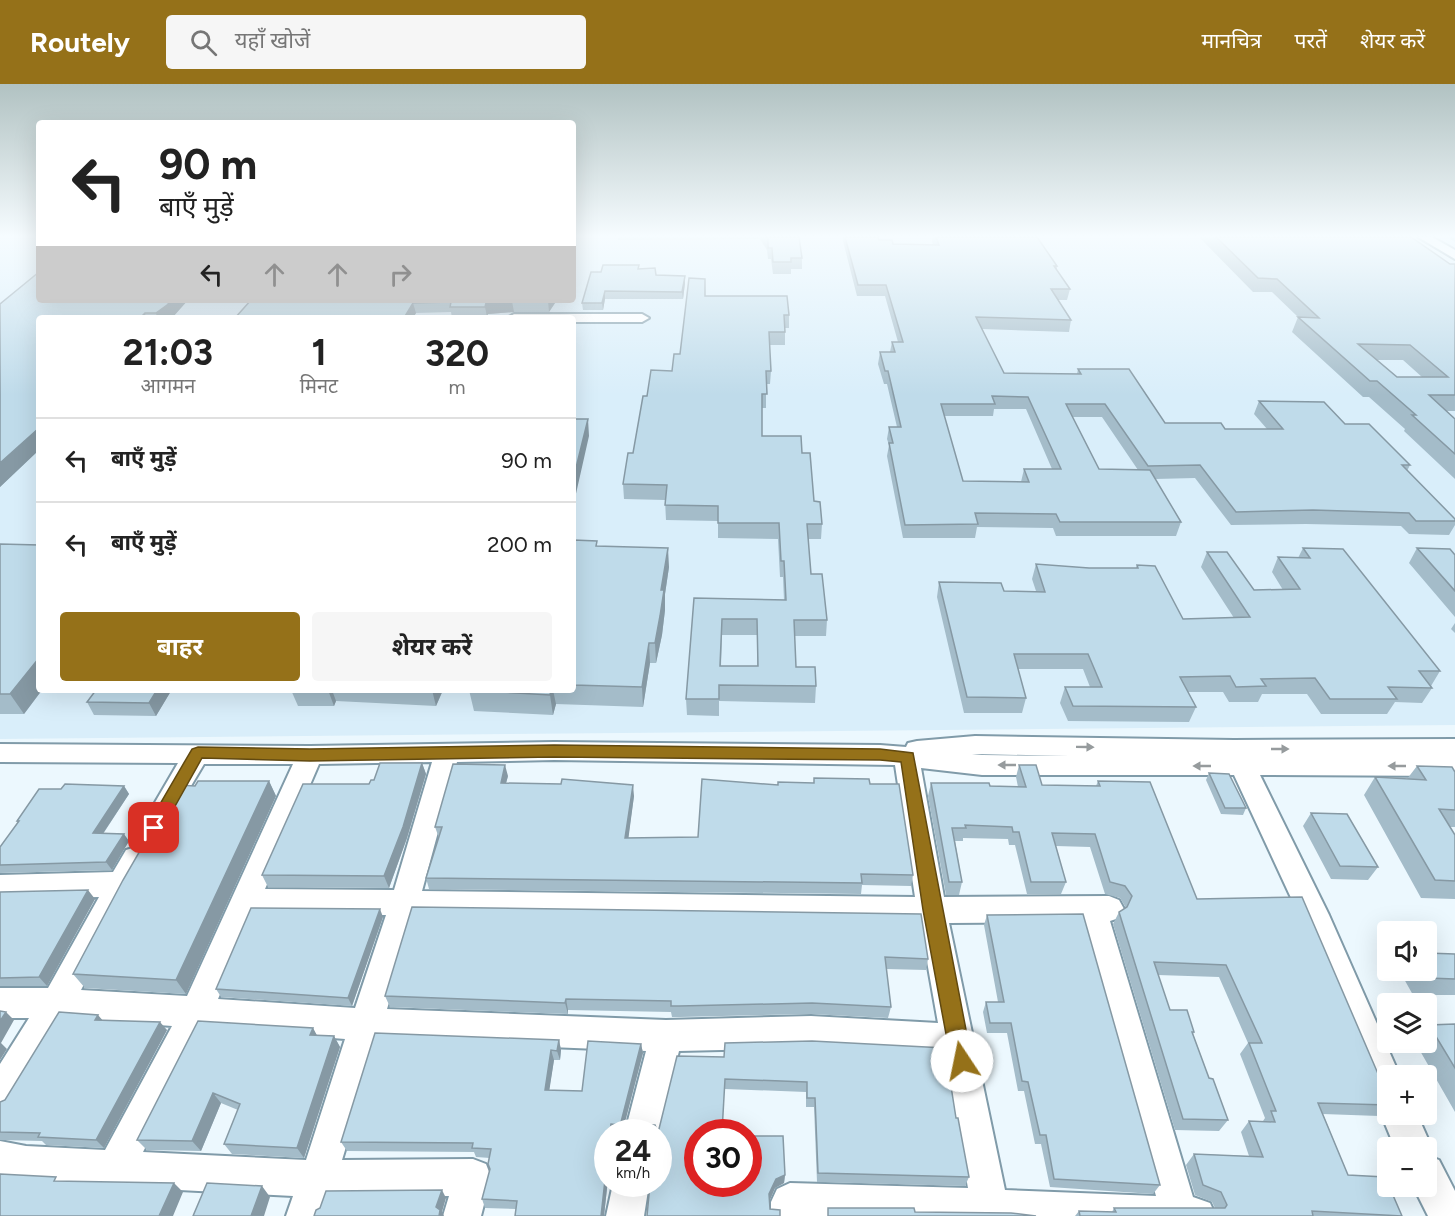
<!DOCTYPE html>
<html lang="hi">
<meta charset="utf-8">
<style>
:root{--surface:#fff;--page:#f6f6f6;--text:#222;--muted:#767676;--line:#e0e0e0;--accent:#957119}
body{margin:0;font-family:Figtree,"Noto Sans Devanagari",sans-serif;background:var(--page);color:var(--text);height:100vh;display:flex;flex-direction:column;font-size:22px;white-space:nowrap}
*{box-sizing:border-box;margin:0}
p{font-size:20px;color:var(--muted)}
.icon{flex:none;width:33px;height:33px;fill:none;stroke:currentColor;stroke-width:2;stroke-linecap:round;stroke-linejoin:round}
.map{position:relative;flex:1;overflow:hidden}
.panel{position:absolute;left:36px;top:231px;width:540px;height:378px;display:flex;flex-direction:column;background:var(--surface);border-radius:6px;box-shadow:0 6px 24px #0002}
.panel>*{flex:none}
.guide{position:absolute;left:36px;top:36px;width:540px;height:183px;border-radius:6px;box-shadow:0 6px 24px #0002;background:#fff;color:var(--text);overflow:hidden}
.fabs{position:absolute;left:1377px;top:837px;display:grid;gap:12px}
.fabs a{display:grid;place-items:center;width:60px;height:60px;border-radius:6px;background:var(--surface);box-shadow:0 6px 24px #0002;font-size:30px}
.speed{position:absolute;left:594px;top:1035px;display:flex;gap:12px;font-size:30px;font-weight:700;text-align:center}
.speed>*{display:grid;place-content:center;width:78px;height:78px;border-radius:50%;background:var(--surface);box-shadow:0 6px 24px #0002;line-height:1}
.speed small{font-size:15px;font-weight:400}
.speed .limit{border:9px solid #d22;background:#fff;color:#111}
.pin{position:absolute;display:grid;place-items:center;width:51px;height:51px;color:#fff;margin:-26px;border-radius:12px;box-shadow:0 3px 9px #0006}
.me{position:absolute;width:66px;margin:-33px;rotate:349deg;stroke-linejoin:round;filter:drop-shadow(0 0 4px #0008)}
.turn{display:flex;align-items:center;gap:21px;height:126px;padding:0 24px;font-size:27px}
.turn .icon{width:78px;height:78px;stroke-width:2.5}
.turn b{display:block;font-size:42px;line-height:51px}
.lanes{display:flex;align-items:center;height:57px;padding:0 24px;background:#0003;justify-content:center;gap:30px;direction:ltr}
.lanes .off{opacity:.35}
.eta{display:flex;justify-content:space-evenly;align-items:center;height:102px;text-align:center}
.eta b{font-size:36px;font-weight:700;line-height:42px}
.action{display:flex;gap:12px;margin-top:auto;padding:12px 24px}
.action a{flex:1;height:69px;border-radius:6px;background:var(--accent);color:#fff;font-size:24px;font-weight:700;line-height:69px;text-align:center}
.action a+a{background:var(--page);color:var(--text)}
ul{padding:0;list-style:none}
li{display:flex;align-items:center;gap:18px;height:84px;padding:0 24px;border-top:2px solid var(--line)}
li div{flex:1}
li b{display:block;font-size:22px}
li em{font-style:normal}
header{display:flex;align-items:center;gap:36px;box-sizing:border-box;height:84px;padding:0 30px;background:var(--accent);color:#fff}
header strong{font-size:28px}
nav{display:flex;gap:33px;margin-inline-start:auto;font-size:21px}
.search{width:420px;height:54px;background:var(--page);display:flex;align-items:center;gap:15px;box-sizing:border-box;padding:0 21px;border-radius:6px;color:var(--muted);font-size:22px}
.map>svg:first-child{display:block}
</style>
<header>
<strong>Routely</strong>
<div class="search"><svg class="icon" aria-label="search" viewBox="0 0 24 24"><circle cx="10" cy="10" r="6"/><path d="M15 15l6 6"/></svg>यहाँ खोजें</div>
<nav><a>मानचित्र</a><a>परतें</a><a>शेयर करें</a></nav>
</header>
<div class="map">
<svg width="1455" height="1132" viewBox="0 0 1455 1132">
<rect width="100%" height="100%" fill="#ecf8fe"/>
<!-- built -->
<path fill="#d9eefa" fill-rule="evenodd" d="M0,153H39V216H573V153H1455V641L0,655ZM39,234H573V606H39Z"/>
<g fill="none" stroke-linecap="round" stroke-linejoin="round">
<defs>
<path id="minor" d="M1418,153H1432L1455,166V175Z
M514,230H642L649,234L642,238H573V234H507Z
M975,652L1234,656L1455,655V692L1260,691L1329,831L1400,992H1388V1030H1417L1432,1064L1429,1072L1439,1076L1455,1107V1132H1428L1413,1102H1426V1064H1395L1381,1030L1385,1020L1376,1016L1299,831L1234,691H982L921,684L944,813L1109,812L1119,816L1124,825L1119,834L1110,837L1193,1113L1210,1119L1216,1132H771V1118L777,1105L790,1099L968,1104L944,971L811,964L679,967L658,1053V1048H625L646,967L378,956L342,1076L473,1075L486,1080L491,1093L481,1132H443L449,1112L330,1113L324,1132H286L293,1112L26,1098L0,1093V1057L26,1062L105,1066L172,942L65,934L12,1023L0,1028V980L29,934H0V904H48L99,813L0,815V791L113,788L126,766L136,763L146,766L150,774L131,809L121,812L125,820L81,906L187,912L293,680H204L172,734L163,737L154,734L150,727L178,679L0,678V660L310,662L554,658L880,661L906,663L908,659L917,657ZM972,670H975L1070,672L982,671ZM554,676L895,681L915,813L422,807L457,678ZM432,678L394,806L265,805L319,680ZM254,830L386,831L355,924L218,915ZM415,832L920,838L938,939L811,932L666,936L387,925ZM1080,838L1156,1112L1005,1106L949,839ZM205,944L345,955L306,1076L143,1068Z
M613,1100H649L644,1132H606Z"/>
</defs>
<!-- minor casing -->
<use href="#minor" stroke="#809ba9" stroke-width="4"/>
<!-- minor -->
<use href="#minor" fill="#fff" fill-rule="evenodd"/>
</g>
<!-- wall -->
<path fill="#a4bcc9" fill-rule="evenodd" d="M618,153H799L802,174V185H791V190H773L771,175H768L767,166L760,155L618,156Z
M843,153H878L879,156L893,160L933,161L932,157L933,153H1037L1057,182V186L1070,205L1067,216H1058L1071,236L1069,248L982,245L1004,289L1077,290L1078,285L1165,339L1225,345H1267L1254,330L1259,317L1345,340L1410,381L1407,387L1455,435V441L1449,451L1409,450L1401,442L1306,440L1231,441L1195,394L1155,395L1181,438L1176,452H1056L1053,444L977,443L975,454H903L887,372L889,361L887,355L889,343H897L887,300H884L878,280L880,268H890L892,258H898L885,212H857L843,157ZM994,325H1026L1052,385H1024L1021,398L963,397L944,332H993ZM1072,333H1102L1138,386L1099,385Z
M1199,153H1411L1450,180H1455V327H1447L1455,335V395L1404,347L1405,345L1369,313H1363L1292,248L1298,233L1272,208H1253ZM1377,276H1403L1422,293H1397Z
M1447,153H1455V158Z
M639,185L656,191L685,192V199L683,215H605L603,226H583L582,219L601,188Z
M705,212L789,231V244H785V261H769L771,287L770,300H766V324H762V352L802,369L814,417L822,440L821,455H808L811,490L827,536L826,552H794L796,583L816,602L815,619L719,617V632L687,631L686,615L694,514L784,516L783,493H780L778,455L718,454V437L666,436L665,416L624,415L623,400L633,369L647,312L672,287ZM722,551H757V582H721Z
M39,216H188L172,234H39V366L0,403V220Z
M251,216H557L549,228H514L488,230L487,233L452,234L451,228L416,229L413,234H235Z
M573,456L598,462L669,483L665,510V526L662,551L656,579H650L643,623L556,620L553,631L474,627L469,606H573Z
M0,460L39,606H42L24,630H0Z
M1303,464L1440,587L1431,602L1432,604L1422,619L1395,618L1387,630H1321L1307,610H1262L1258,618H1229L1223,608H1188L1196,623L1189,638L1068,637L1060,619L1065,603H1090L1083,585H1018L1026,614L1022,629H964L937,513L939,498L1004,507H1036L1032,495L1036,480L1089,484H1136L1137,481L1183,535L1234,534L1201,483L1207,468L1254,506H1283L1272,488L1278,473L1298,474Z
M1417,464L1455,471V533L1409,479Z
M1455,539V549L1451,545Z
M96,606H171V607L156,632L94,631L87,618Z
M291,606H443L436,622L336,617L334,622H298Z
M422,679L426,690L407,754L389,804L268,803L262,791L369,700L374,696Z
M1019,681L1042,701L1096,702L1098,697L1197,815L1385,1006L1388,1007V1023L1379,1032L1323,1030L1348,1091L1402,1132H1075L1079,1127L1112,1128L1114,1124H1215L1212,1118L1195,1111L1186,1081L1194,1070L1249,1072L1241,1048L1249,1037H1263L1265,1034L1240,970L1248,959L1219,893L1158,891L1170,926L1194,948L1193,950L1209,994L1228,1036L1219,1047L1175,1046L1113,840L1119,828L1126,824L1120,814L1105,810L1090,763L1056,762L1066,798L1061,810H1027L1015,761H1009L1008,755L963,754V757H955L962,798L959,811H946L928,712L931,699L1018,703L1016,693Z
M1417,682L1455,688V743H1450L1455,751V815L1421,814L1364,711L1375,693L1407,695Z
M1209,689L1246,724L1243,731L1221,730L1206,696Z
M508,692L506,699L634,712L628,754L698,753L778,701L814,699V694L870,700L913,791L911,802L862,801L861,810L429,805L426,794L439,754L435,743Z
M269,697L276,712L186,910L85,904L73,890L195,702Z
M124,702L129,710L103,750L129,757L112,786L0,789V763L18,739L17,737L61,705Z
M1311,729L1378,783L1368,796L1331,795L1303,742Z
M0,808L95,815L47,902H0Z
M412,823L928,875L926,886L886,885L891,923L888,934L811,930L680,933H672L671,928L568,926V930L390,923L385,912Z
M987,831L1160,1101L1153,1110L1050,1103L1041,1060H1035L1024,1007H1018L1007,949H987L983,928L986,918H998L984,841Z
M383,833L352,922L221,913L216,905Z
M1455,870V911H1413L1399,886H1426Z
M103,936L167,946L104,1064L46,1061L42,1057L0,1056V1018L5,1016Z
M1455,940V1028L1415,958H1426V943L1429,941Z
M313,944L316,951L334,952L340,963L304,1074L232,1070L224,1060L238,1026L221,1019L201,1067L147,1066L137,1056Z
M559,956L561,966L560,976H554L549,1006L582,1007L641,960L643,969L624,1041H655L657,1046L724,973L956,1034L969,1093L965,1102L817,1098L814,1023H806V1008L725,1005L698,1048L785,1091L784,1099L775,1104L770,1116V1125L780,1132L649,1100H658V1048H608V1095L604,1132H515L516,1125L485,1124L482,1115L490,1085V1074L476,1073L474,1068L347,1067L341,1058Z"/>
<!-- shaded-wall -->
<path fill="#8699a4" d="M685,192V199L683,215L682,208Z
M605,207V215L603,226L602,219Z
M172,216H188L172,234H157L156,229Z
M549,216H557L549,228L548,217Z
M512,217L514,228L488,230L487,233L485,223L486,219Z
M413,219L416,229L413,234H404Z
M145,229L146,234H140Z
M588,335L589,352L573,423V396Z
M39,344V366L0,403V379Z
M668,464L669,483L665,510V526L662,551L656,579L655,559L661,506Z
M649,559L650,579L643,623L642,603Z
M39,574V606H42L24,630L10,610Z
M157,606H171V607L156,632L149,619Z
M328,606H332L336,617L334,622Z
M432,606H443L436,622Z
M551,606H553L556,620L553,631L550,611Z
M422,679L426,690L407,754L389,804L384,792Z
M505,681L508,692L503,710L501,699Z
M269,697L276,712L186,910L176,896Z
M633,701L634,712L627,765L625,754Z
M124,702L129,710L98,757L93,749Z
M124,750L129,757L112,786L106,778Z
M88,806L95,815L47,902L39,893Z
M380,825L383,833L352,922L348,914Z
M566,915L568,926V930L565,919Z
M6,928L14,936L1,959L7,965L0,976V937Z
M98,931L105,939L95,936Z
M160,938L167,946L104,1064L96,1056Z
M313,944L319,955L310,951Z
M334,952L340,963L304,1074L297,1064Z
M559,956L561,966L560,976L557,967Z
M641,960L643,969L624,1042L621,1038Z
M551,966L554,976L548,1015L545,1006Z
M213,1009L221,1019L201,1067L192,1057Z
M608,1069V1095L604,1132H601Z
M785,1091L784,1099L775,1104L769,1118V1110L776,1095Z
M174,1099L183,1108L173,1132H159Z
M262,1102L270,1113L264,1132H251Z
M442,1106L446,1114L442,1128L444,1132H439L436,1123Z"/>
<!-- building -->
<path fill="#bfdbea" stroke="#8699a4" stroke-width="1.5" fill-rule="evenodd" d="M766,153H799L802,174H791V178H773L772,164H768V155Z
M845,153H878L879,156H892L893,160L939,161L936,153H1037L1057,182H1054L1070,205H1051L1071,236L976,233L1004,289L1081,290L1078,285H1129L1165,339H1221L1225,345H1283L1259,317L1324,318L1345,340H1369L1410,381H1402L1455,435V437H1416L1409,429L1313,426L1236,428L1200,381L1148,382L1105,320H1066L1099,385L1150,386L1181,438H1060L1056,430L975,429L978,440L905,441L889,359H893L889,343H901L888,287H885L880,268H895L892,258H903L886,201H858ZM992,312L1028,313L1061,385H1024L1029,398L963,397L941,320H995Z
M1216,153H1411L1450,180H1455V311H1429L1455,335V370L1412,331H1416L1377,297H1370L1298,233L1319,234L1277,195L1258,194ZM1358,260L1410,261L1448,293H1397Z
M603,181H639L638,185L655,184L656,191L685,192L682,208L605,207L602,219H582L591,188H601Z
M39,188V216H172L167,221L156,229H145L140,234H39V344L0,379V220Z
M689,194L705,195V212H787L789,231H784L785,248H769L771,287H766L767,310H762V352H801L802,369H810L814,417L820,418L822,440H807L811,490H822L827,536H794L796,583H815L816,602L719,601V615H686L694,514L786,516L784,477H781L779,439H718V422L665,421L667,401L623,400L628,369H633L643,312H647L651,286L672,287L674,270H680ZM722,535H757L758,582H720Z
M251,216H549L548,217H512L486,219L485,223H450L451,218L413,219L404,234H235Z
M573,335H588L573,396Z
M573,456L597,457L596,462L668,464L661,506H664L660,532L655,559H649L642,603L573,601Z
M0,460L39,461V574L10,610H0Z
M1303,464L1343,465L1440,587H1419L1432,604L1388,603L1397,615H1330L1315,594L1261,595L1266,602L1236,603L1230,592L1180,593L1196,623L1073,622L1065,603H1102L1088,570H1014L1026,614L967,613L939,498L1001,499L1004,507L1045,508L1036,480L1089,484H1138L1137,481L1155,482L1183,535L1250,533L1207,468H1227L1254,506L1300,505L1278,473L1310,474Z
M1417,464L1450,465L1455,471V507Z
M96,606H157L149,619L87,618Z
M469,606H551L550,611Z
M380,679H422L403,743L384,792L262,791L303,700H369L371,696H374Z
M453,680L505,681L501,699L561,700L562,695L633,701L625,754L698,753L702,695L778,701V698L814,699V694L869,695L870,700H899L913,791L861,790L862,799L426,794L442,743H435Z
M1019,681H1036L1042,701L1100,702L1098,697L1150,698L1197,815L1302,813L1385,1006L1388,1007V1021L1318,1019L1348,1091L1385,1093L1388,1098V1102H1389L1402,1132L1312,1127L1313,1132H1080L1079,1127L1116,1128L1114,1124H1225L1227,1121L1221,1108L1203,1101L1194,1070L1263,1073L1249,1037L1275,1038L1271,1027H1276L1249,959H1262L1226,881L1154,878L1170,926H1187L1194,948H1192L1209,994L1213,995L1228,1036L1183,1035L1119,828L1127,823L1132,812L1125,802L1110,798L1095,750L1052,749L1066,798H1031L1019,748H1013L1012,743L965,741L966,744H952L962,798H949L931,699H989L990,702L1026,703Z
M1417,682L1452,683L1455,688V726L1439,725L1455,751V797L1435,796L1375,693L1426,696Z
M1209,689L1229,690L1246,724H1225Z
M198,697H269L176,896L73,890L123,796L178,701L195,702Z
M65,700L124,702L93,749L124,750L106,778L0,781V763L19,737H17L39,705H61Z
M1311,729L1347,730L1378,783L1340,782Z
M88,806L39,893L0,894V808Z
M412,823L921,830L928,875L885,873L891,923L812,919L679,922H671V917L566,915L565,919L385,912Z
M251,824L380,825L348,914L216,905Z
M1083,830L1160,1101L1054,1095L1046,1051H1040L1028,998L1022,997L1011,939H990L986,918H1004L987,831Z
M1426,869L1455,870V895L1428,894L1423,886H1426Z
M0,927L6,928L0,937Z
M59,928L98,931L95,936L160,938L96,1056L38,1053L40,1049L0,1048V1018L5,1016Z
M198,937L313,944L310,951L334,952L297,1064L224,1060L240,1020L213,1009L192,1057L137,1056Z
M1455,940V984L1429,941Z
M375,949L559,956L557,967L551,966L545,1006L582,1007L588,957L641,960L621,1038L624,1041H655L657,1046L659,1045L677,972L724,973L725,959L812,957L945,964L956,1034H958L969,1093L818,1089L815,1014H807V998L725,995L722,1048H698V1100H748V1052H783L785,1091L776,1095L769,1110L770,1125L780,1126V1132H647L650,1100H658V1048H640V1043L611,1040L610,1048H608V1069L601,1132H515L517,1117L482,1115L490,1085L488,1080L491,1065L472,1064L473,1059L341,1058Z
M0,1090L56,1093L54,1097L174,1099L159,1132H0Z
M207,1099L262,1102L251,1132H193Z
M442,1106L436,1123L440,1126L439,1132H314L316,1126L320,1124L326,1107Z
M828,1124H914L915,1128L1011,1129L1036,1132H828Z"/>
<!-- one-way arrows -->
<defs><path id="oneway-solid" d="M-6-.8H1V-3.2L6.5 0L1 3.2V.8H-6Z" transform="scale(1.5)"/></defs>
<g fill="#969b9d">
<use href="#oneway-solid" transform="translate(1085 663) rotate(1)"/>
<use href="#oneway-solid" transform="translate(1280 665)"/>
<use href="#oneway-solid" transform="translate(1007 681) rotate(-180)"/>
<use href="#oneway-solid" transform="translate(1202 682) rotate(-180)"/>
<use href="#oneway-solid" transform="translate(1397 682) rotate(180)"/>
</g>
<!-- sky -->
<linearGradient id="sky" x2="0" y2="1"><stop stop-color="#b1c2c2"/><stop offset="0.49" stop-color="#f6fcff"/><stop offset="1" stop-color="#f6fcff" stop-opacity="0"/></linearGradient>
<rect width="1455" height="311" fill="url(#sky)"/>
<!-- route -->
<path fill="#957119" stroke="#614910" stroke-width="1.5" d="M554,661L880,665L913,669L972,977L969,984L962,987L954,984L951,977L923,826L901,678L880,676L554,673L310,677L202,674L160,749L154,751L148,749L146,744L192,665L198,663L310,665Z"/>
</svg>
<div class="fabs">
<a><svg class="icon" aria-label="sound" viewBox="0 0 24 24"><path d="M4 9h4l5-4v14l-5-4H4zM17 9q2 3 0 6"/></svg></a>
<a><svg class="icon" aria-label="layers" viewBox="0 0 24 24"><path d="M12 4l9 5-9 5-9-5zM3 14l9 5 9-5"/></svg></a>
<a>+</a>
<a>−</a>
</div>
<div class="speed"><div>24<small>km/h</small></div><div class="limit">30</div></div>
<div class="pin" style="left:154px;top:744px;background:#d93025"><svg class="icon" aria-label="arrive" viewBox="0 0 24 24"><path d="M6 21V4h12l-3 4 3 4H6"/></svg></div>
<svg class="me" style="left:962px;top:977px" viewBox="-20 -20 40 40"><circle r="19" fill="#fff"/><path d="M0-13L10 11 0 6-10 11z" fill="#957119"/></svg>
<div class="guide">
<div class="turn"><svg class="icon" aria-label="left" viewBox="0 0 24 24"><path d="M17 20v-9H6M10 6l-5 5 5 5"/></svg><div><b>90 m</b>बाएँ मुड़ें</div></div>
<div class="lanes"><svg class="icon" aria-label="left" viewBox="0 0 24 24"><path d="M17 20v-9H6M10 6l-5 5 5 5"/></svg><svg class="icon off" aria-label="ahead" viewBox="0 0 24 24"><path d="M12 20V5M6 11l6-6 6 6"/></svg><svg class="icon off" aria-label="ahead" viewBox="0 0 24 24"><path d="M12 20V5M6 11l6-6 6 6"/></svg><svg class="icon off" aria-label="right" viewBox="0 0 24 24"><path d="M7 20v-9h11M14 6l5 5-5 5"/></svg></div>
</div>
<section class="panel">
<div class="eta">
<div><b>21:03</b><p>आगमन</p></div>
<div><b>1</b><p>मिनट</p></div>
<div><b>320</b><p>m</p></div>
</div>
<ul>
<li><svg class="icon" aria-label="left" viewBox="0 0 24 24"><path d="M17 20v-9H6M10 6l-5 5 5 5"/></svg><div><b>बाएँ मुड़ें</b></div><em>90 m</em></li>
<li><svg class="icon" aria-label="left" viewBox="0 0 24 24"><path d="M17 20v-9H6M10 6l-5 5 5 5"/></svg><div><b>बाएँ मुड़ें</b></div><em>200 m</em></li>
</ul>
<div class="action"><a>बाहर</a><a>शेयर करें</a></div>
</section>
</div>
